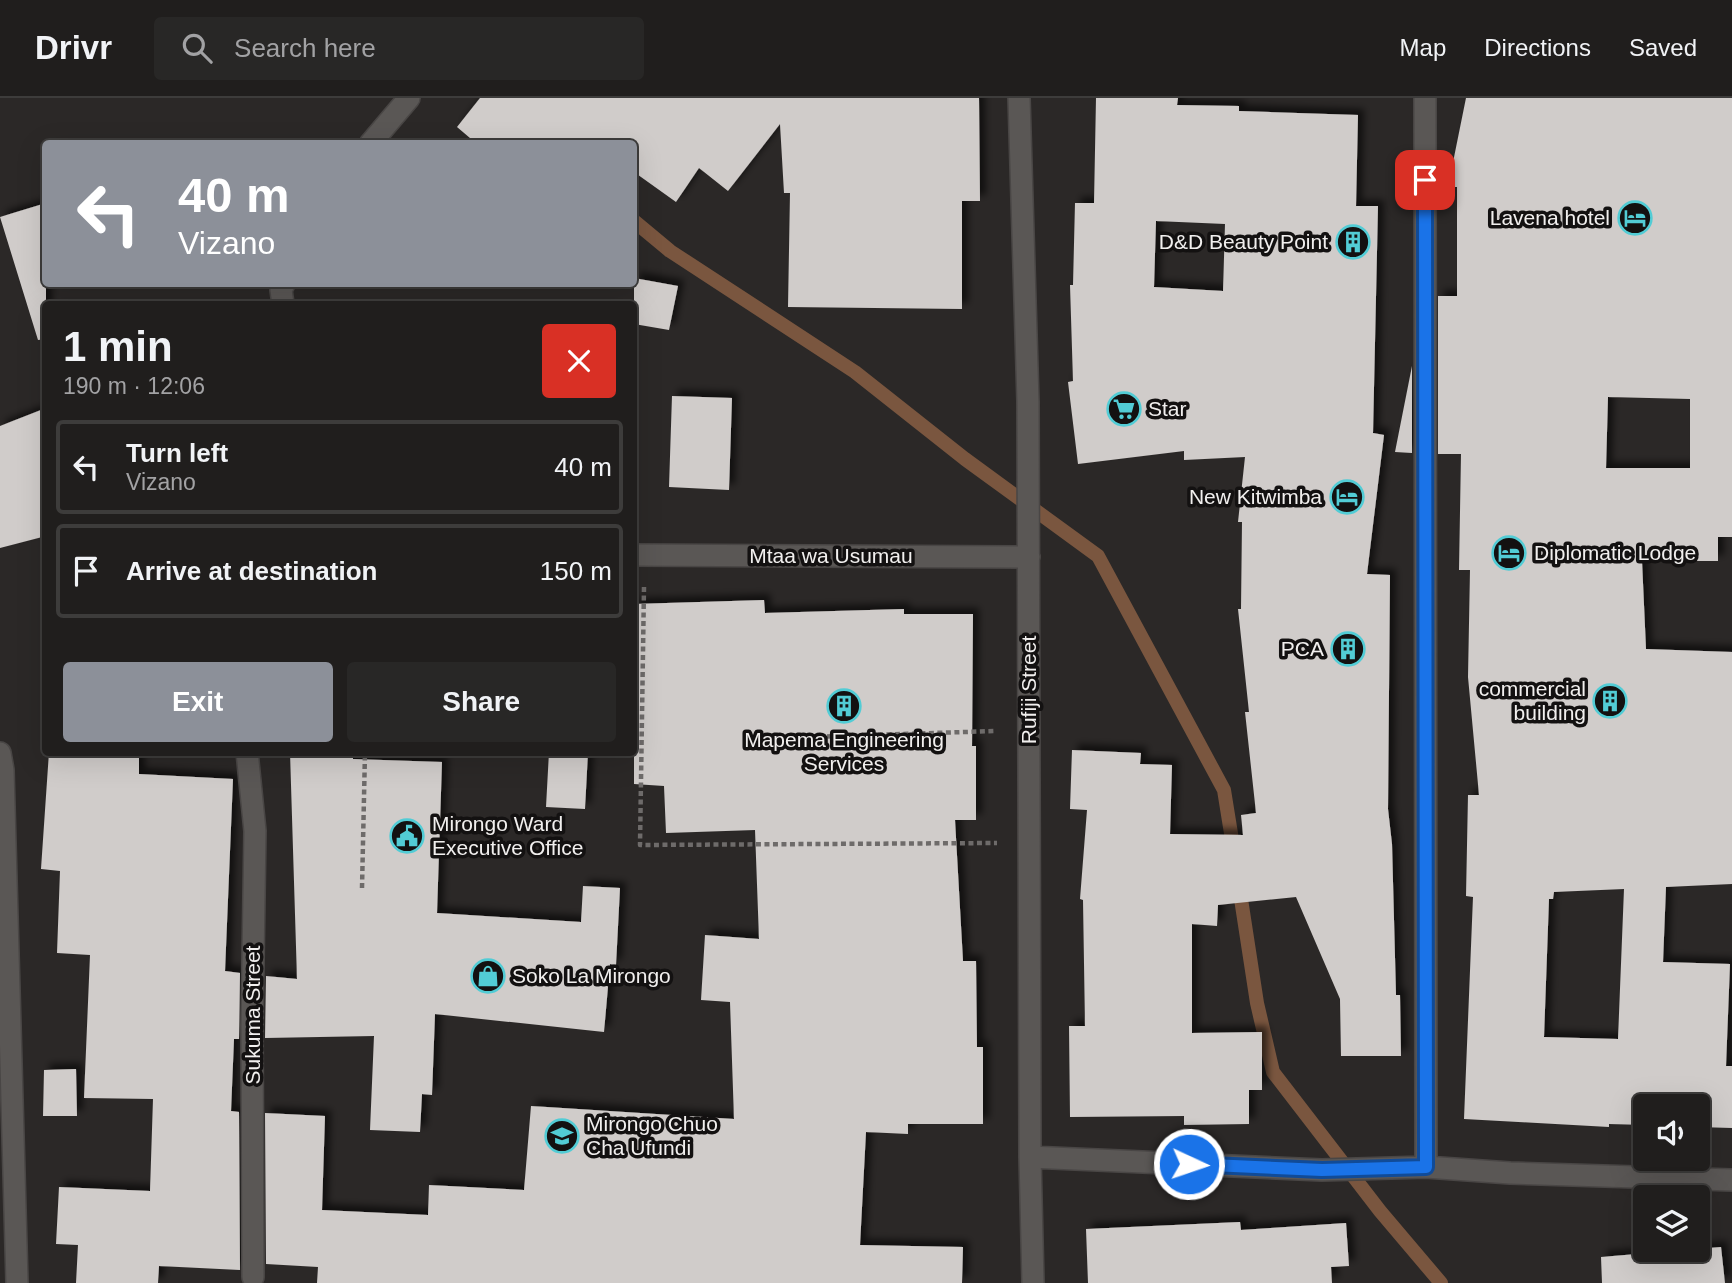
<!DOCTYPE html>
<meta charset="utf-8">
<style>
:root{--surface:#201e1d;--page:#282726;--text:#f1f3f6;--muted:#a2a2a4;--line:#3d3c3b;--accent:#8c9099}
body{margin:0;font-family:Helvetica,sans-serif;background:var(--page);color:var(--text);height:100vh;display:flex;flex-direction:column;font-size:26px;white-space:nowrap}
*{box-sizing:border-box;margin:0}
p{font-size:23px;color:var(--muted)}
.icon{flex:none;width:38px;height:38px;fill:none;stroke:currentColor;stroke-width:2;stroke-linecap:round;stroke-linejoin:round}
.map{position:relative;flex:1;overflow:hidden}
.sheet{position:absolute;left:42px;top:203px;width:595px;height:455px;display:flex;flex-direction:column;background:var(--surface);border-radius:7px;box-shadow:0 7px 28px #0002,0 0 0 2px var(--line)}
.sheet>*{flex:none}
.hud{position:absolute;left:42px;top:42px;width:595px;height:147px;border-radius:7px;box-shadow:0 7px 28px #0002,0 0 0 2px var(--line);background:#8c9099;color:#fff;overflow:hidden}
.fabs{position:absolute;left:1633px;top:996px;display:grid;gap:14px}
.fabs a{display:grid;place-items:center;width:77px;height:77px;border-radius:7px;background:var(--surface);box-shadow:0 7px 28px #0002,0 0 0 2px var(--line);font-size:35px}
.pin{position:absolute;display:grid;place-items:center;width:60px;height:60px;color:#fff;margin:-30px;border-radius:14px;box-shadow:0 4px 10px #0006}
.me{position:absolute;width:77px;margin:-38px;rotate:93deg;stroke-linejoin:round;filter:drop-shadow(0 0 5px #0008)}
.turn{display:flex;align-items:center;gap:24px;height:147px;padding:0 21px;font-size:32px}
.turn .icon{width:91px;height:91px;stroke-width:2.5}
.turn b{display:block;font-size:49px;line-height:60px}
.round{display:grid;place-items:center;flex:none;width:74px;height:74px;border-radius:7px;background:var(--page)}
.head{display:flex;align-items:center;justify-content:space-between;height:119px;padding:0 21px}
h1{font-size:42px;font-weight:700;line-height:52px}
.cta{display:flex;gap:14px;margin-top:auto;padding:14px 21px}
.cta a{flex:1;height:80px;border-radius:7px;background:var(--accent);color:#fff;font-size:28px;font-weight:700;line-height:80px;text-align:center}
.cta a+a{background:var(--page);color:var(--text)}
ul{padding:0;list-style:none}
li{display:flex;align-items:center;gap:21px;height:94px;margin:0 14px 10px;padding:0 7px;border:4px solid var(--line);border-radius:7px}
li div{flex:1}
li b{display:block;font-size:26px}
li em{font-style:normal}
header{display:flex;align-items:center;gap:42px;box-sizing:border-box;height:98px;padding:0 35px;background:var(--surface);border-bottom:2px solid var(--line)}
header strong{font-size:33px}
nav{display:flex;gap:38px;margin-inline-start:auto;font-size:24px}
.search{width:490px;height:63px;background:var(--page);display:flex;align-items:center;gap:18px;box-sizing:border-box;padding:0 24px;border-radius:7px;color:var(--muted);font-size:26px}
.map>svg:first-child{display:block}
</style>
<header>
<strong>Drivr</strong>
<div class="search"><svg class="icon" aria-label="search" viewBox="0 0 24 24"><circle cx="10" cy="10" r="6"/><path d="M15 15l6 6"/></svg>Search here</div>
<nav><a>Map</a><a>Directions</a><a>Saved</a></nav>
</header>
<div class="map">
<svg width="1732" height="1185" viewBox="0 0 1732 1185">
<defs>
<filter id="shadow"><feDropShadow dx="6" dy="-6" stdDeviation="3.5" flood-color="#0009"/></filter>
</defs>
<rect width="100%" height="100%" fill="#2b2827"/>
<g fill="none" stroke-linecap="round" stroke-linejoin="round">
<!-- stream -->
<path stroke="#7a563f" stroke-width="14" d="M634,123L670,153L855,274L965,361L1098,458L1224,692L1234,754
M1239,788L1257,905L1273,974L1380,1113L1441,1185"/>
</g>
<!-- building -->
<path fill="#d0ccca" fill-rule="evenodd" filter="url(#shadow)" d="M480,0H979L980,103H962V211L788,209L790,95H784L780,26L728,93L699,70L676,104L634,74V46H477L457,29Z
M1096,0H1178L1177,7L1239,8V13L1358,17L1356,108H1378L1373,335L1384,337L1367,476L1390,477L1388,711L1392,746L1396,897H1400L1401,958H1341L1340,901L1296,799L1218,807L1217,828L1192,826V935L1262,934V992H1249V1026L1184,1027V1018L1070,1019L1069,928H1085L1083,802L1080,801L1087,712L1070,711L1072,652L1141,655L1140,666L1172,667L1170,736L1243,737L1241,717L1256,715L1245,614H1249L1238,511H1241L1242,424H1238L1245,359L1184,362V353L1078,366L1068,284L1073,283L1070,187H1073L1075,105H1094ZM1156,123L1225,126L1223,193L1154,189Z
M1466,0H1732V439H1718V463H1642L1646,551L1732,554V786L1666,789L1663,864L1730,866L1726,968H1732V1030L1698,1029V1008H1645V1027L1609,1026V1029L1464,1021L1473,799L1466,798L1468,697H1479L1468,579L1470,472H1459L1461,356H1438V198H1457V89H1448ZM1608,299L1690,301V370H1606ZM1624,791L1618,941L1544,939L1549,801H1553L1554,794Z
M46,105V241L38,242L0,119Z
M634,180L678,188L669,232L634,226Z
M1412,268V355L1395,354Z
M672,298L732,300L729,392L669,389Z
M46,310V438L0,450V328Z
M764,502L765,515L904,511V516H973L972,648H976V722H955L963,863H976L977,949H983V1026H908V1036L866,1034L860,1147L963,1149L962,1185H317L318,1169L266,1166L265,1015L325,1018L322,1112L428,1117L429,1087L524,1092L531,1008L734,1021L730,904L701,902L705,837L759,841L755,732L666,735L664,688L634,686V506Z
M49,654H139V676L233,681L225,873L240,875L239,941H234L231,1013L239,1014L240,1172L159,1168L158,1185H76L78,1147L56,1146L59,1089L150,1093L153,1001L84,1000L90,857L57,855L60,773L41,771Z
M290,654H353V661L442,664L437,815L581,824L583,788L620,790L616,867L610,866L604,934L435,916L432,997L422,996L420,1034L370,1032L374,938L265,940L266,878L297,881Z
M549,654H588L585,711L546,709Z
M76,971L77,1018H43L44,972Z
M1240,1124L1241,1132L1346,1125L1349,1168L1331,1169L1332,1185H1088L1086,1131Z
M1721,1149L1725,1185H1602L1601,1159Z"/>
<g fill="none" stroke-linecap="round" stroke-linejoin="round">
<defs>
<path id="minor" d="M1019,0L1028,304L1030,1059L1033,1185
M1425,0L1426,1069
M370,46L409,0
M283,206L281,192L284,186
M634,457L1029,459
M247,654L255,733L252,927L253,1179
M0,655L3,672L17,1185
M1030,1059L1322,1072L1426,1069L1510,1075L1732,1082"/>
</defs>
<!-- minor casing -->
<use href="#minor" stroke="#494645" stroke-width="24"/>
<!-- path -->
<path stroke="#6e6b6a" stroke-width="4.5" stroke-dasharray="5 3.5" stroke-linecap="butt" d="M644,489L640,747L997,745
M776,640L996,633
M362,790L365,654"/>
<!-- minor -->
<use href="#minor" stroke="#5a5755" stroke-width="21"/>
</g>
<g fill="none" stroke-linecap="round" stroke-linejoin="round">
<defs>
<path id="route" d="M1189,1066L1322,1072L1426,1069L1425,82"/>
</defs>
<!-- route casing -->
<use href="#route" stroke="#114b97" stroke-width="18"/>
<!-- route -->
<use href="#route" stroke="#1a73e8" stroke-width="12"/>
</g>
<!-- icons -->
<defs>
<symbol id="hotel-ring" viewBox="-11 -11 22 22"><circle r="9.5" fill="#131111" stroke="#52ccd5" stroke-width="1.5"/><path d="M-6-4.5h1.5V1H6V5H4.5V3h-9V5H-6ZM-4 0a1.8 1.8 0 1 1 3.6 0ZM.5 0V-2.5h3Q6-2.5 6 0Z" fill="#52ccd5"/></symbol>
<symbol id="building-ring" viewBox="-11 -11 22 22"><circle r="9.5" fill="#131111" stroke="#52ccd5" stroke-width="1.5"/><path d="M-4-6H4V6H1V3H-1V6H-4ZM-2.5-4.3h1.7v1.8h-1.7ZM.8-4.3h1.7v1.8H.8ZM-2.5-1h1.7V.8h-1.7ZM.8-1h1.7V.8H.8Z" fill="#52ccd5"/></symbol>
<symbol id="supermarket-ring" viewBox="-11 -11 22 22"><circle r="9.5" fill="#131111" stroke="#52ccd5" stroke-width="1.5"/><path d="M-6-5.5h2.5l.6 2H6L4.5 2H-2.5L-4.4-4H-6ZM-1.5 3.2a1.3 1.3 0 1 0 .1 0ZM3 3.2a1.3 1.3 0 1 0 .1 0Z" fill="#52ccd5"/></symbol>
<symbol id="civic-ring" viewBox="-11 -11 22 22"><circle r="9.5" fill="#131111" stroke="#52ccd5" stroke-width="1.5"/><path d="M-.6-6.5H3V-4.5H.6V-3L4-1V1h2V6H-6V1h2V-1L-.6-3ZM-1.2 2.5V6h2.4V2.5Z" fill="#52ccd5"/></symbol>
<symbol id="shop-ring" viewBox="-11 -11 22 22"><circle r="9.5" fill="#131111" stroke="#52ccd5" stroke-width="1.5"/><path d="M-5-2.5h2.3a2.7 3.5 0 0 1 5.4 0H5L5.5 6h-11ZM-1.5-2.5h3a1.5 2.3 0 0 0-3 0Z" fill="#52ccd5"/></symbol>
<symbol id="university-ring" viewBox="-11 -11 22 22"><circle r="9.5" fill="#131111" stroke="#52ccd5" stroke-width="1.5"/><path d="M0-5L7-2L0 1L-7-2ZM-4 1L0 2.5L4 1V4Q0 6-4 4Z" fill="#52ccd5"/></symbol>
</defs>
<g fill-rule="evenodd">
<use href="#hotel-ring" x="1616" y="101" width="38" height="38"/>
<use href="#building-ring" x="1334" y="125" width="38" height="38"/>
<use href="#supermarket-ring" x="1105" y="292" width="38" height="38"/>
<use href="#hotel-ring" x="1328" y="380" width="38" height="38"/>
<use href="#hotel-ring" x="1490" y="436" width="38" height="38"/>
<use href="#building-ring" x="1329" y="532" width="38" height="38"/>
<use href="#building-ring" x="1591" y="584" width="38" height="38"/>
<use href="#building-ring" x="825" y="589" width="38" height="38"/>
<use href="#civic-ring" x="388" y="719" width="38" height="38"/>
<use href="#shop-ring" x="469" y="859" width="38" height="38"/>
<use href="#university-ring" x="543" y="1019" width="38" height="38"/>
</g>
<g text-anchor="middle" stroke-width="7" stroke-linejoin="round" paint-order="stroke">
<!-- poi labels -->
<g font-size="21" fill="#f1efee" stroke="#131111" text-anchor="end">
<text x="1610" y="127">Lavena hotel</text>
<text x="1328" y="151">D&amp;D Beauty Point</text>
<text x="1148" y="318" text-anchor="start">Star</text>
<text x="1322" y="406">New Kitwimba</text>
<text x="1534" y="462" text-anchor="start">Diplomatic Lodge</text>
<text x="1324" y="558">PCA</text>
<text x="1586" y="598">commercial<tspan x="1586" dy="24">building</tspan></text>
<text x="844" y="649" text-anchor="middle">Mapema Engineering<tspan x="844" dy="24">Services</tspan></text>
<text x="432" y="733" text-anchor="start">Mirongo Ward<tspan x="432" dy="24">Executive Office</tspan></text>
<text x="512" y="885" text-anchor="start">Soko La Mirongo</text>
<text x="586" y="1033" text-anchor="start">Mirongo Chuo<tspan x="586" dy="24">Cha Ufundi</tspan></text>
</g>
<!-- street labels -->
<g font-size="21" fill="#f1efee" stroke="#131111">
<text x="831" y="465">Mtaa wa Usumau</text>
<text transform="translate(1029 592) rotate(-90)" y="7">Rufiji Street</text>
<text transform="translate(253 917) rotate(-90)" y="7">Sukuma Street</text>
</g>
</g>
</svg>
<div class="fabs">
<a><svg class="icon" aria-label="sound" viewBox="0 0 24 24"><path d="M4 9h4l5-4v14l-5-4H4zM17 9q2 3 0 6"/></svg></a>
<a><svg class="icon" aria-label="layers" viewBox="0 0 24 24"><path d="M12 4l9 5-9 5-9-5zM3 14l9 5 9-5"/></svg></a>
</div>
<div class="pin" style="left:1425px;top:82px;background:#d93025"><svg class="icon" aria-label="arrive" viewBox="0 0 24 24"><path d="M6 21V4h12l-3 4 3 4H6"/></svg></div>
<svg class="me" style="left:1189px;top:1066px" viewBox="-20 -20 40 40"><circle r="17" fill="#1a73e8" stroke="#fff" stroke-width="3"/><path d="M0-11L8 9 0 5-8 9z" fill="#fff"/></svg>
<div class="hud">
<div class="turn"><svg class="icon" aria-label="left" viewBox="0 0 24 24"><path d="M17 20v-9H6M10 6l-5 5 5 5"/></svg><div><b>40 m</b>Vizano</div></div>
</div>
<section class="sheet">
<div class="head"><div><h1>1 min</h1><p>190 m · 12:06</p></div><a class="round" style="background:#d93025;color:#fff"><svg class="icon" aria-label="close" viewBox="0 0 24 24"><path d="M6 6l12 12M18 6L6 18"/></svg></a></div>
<ul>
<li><svg class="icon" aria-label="left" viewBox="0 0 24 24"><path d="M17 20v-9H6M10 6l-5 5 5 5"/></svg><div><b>Turn left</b><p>Vizano</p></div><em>40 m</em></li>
<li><svg class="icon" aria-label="arrive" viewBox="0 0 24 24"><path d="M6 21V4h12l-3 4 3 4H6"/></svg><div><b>Arrive at destination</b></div><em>150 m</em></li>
</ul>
<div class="cta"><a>Exit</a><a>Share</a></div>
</section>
</div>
